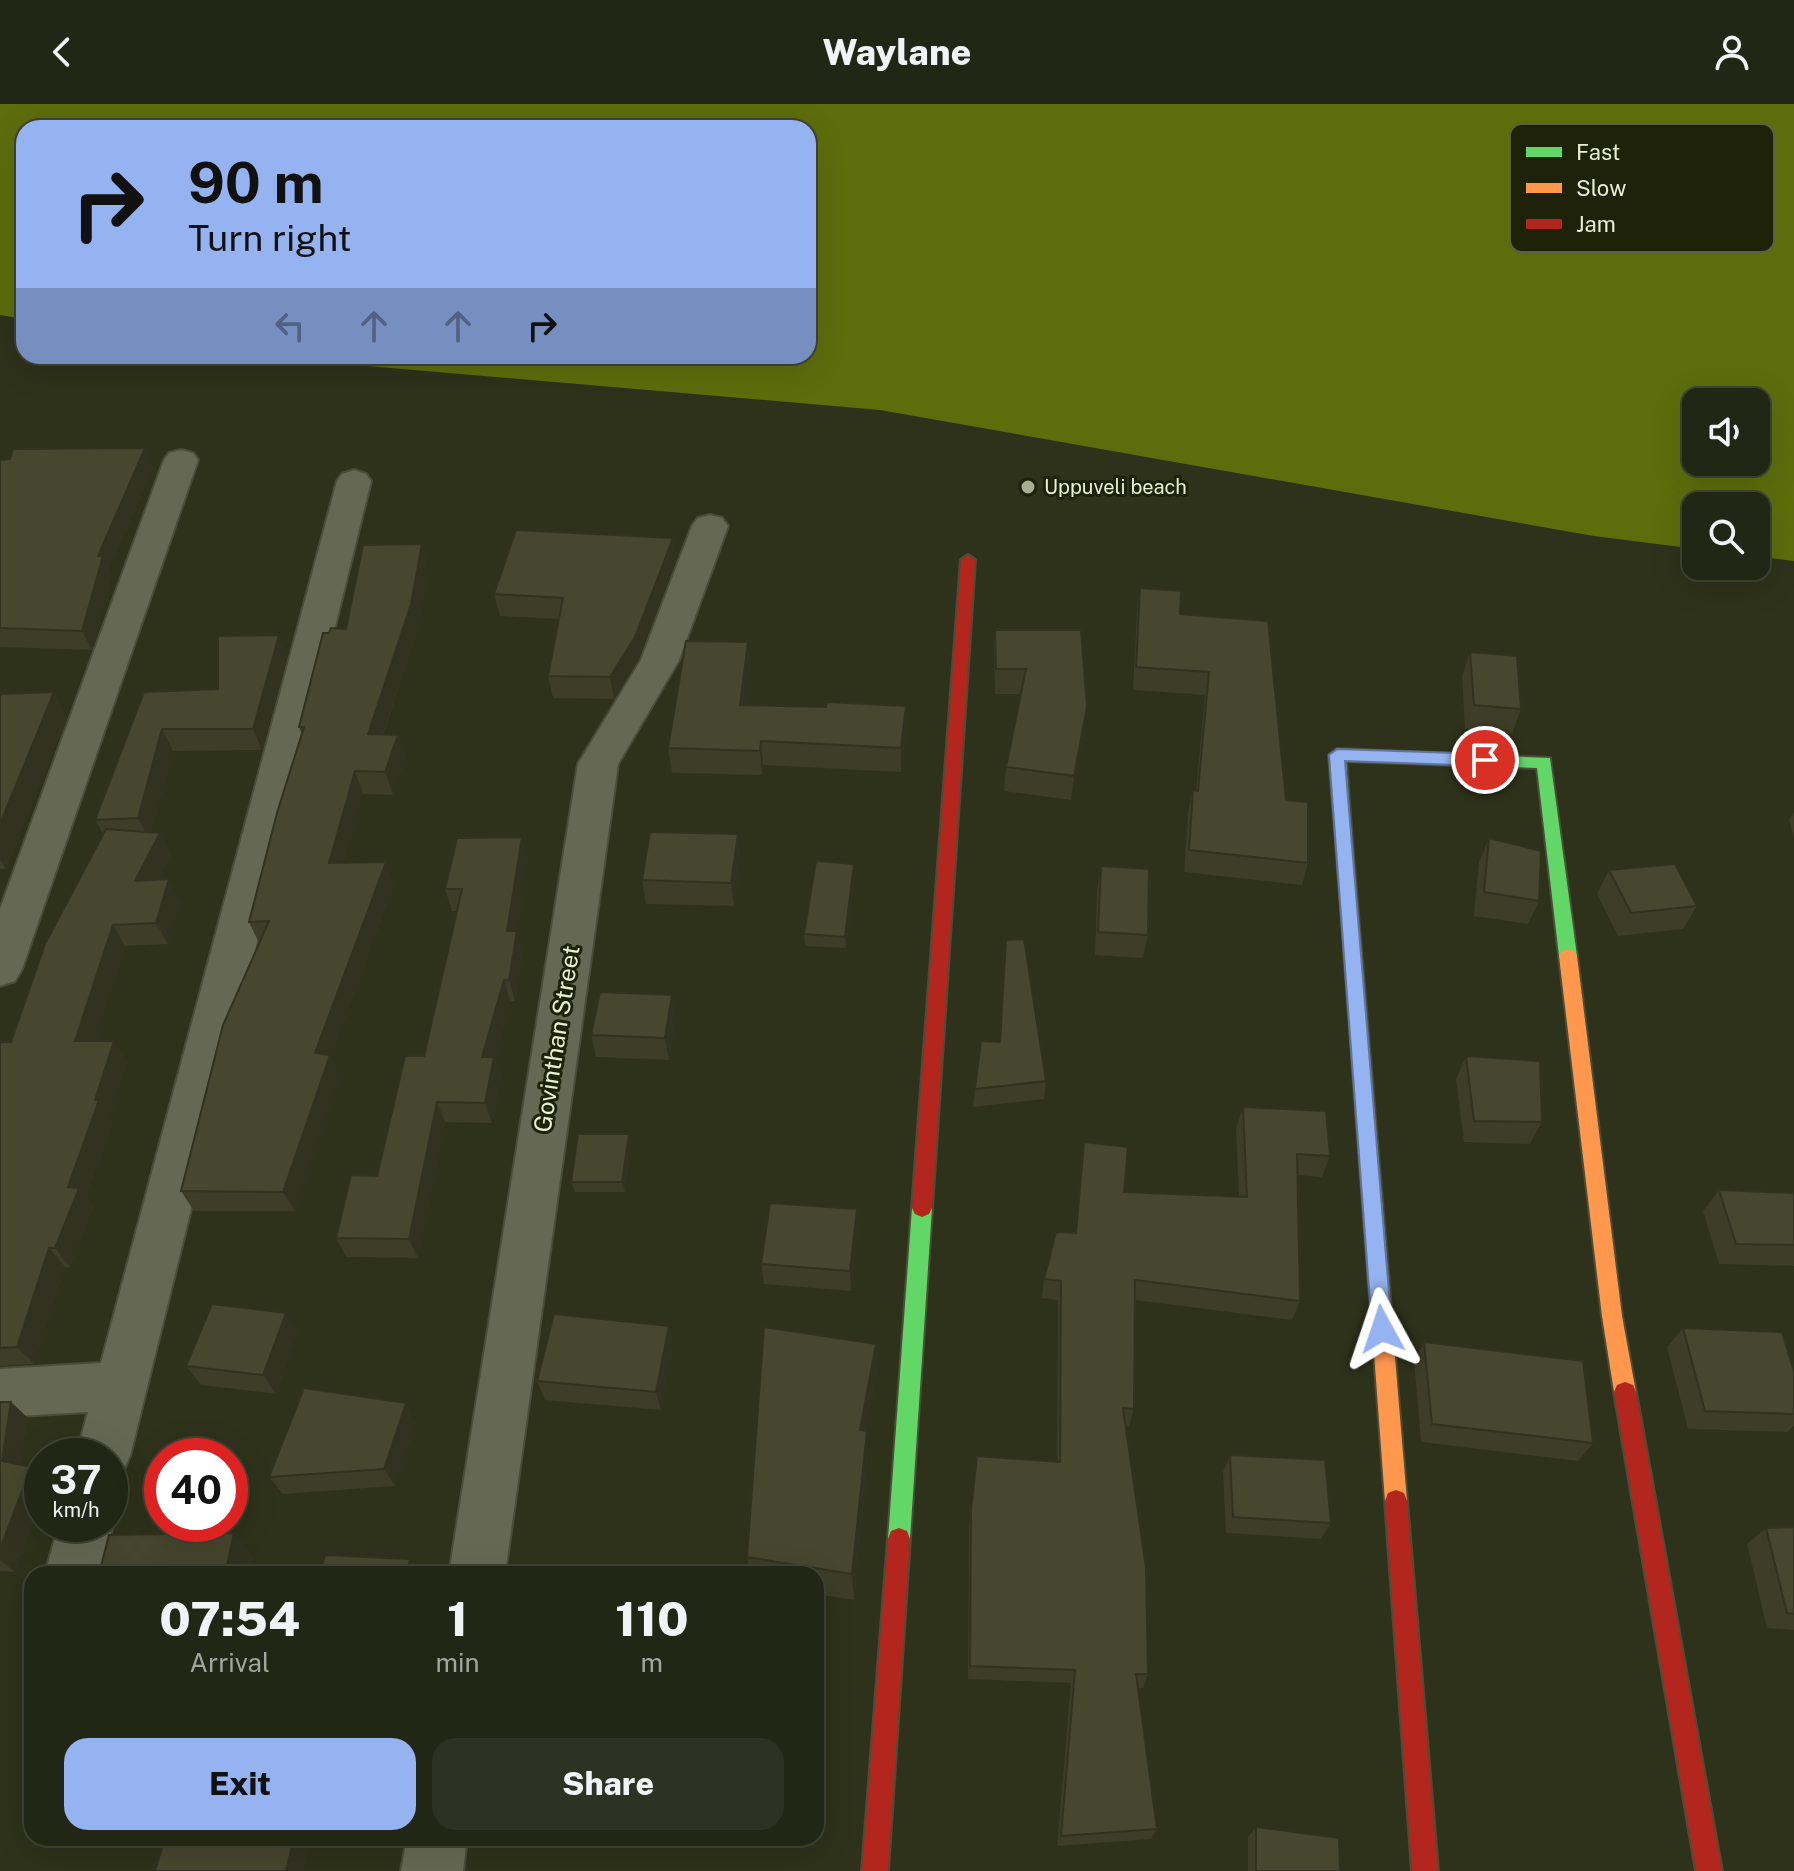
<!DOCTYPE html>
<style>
:root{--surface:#222614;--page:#2e3222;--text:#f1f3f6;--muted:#a2a5a0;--line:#3f4334;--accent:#95b2f1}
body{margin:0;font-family:"Public Sans",sans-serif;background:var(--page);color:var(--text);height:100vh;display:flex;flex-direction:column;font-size:30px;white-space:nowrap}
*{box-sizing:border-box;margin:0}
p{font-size:26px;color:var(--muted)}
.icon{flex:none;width:44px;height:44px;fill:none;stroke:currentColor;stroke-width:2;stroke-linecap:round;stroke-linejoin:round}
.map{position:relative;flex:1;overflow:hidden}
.sheet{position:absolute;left:24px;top:1462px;width:800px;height:280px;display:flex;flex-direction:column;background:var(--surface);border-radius:24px;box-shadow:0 8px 32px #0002,0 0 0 2px var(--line)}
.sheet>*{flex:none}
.guide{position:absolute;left:16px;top:16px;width:800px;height:244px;border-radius:24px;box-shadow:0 8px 32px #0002,0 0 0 2px var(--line);background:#95b2f1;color:#111;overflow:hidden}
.controls{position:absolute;left:1682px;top:284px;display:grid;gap:16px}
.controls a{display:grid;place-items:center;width:88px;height:88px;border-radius:16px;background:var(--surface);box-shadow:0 8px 32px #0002,0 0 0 2px var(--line);font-size:40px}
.speed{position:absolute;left:24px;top:1334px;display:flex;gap:16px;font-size:40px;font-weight:700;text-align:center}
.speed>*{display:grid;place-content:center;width:104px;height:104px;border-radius:50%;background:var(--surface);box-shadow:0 8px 32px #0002,0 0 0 2px var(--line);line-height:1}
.speed small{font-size:20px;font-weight:400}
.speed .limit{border:12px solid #d22;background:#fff;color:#111}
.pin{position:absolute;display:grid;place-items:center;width:68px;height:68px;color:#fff;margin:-34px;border:4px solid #fff;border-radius:50%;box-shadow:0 2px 8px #0007}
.me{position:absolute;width:88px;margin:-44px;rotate:355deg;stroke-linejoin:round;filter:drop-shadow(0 0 6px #0008)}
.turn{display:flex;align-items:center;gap:28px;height:168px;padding:0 40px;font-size:36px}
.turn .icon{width:104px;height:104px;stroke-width:2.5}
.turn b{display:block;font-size:56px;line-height:68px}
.lanes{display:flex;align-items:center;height:76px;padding:0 40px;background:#0003;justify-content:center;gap:40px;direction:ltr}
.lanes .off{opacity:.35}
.eta{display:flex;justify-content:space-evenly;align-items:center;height:136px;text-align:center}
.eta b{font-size:48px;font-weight:800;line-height:56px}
.button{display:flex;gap:16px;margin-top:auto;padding:16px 40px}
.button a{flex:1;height:92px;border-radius:24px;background:var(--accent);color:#111;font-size:32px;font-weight:800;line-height:92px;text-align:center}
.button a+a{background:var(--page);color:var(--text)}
header{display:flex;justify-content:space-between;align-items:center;height:104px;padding:0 40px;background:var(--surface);font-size:36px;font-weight:800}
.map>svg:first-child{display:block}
</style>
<header><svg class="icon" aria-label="back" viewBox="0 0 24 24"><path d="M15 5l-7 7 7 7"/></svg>Waylane<svg class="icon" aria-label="person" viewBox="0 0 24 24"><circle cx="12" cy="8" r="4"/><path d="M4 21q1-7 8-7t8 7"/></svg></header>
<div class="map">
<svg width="1794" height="1767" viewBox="0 0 1794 1767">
<rect width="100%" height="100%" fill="#2e321a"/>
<!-- water -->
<path fill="#5d6d0c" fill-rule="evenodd" d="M0,0H1794V457L1756,452V402H1696V445L1594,432L880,306L252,252H808V24H24V215L0,211ZM1696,298H1756V358H1696Z"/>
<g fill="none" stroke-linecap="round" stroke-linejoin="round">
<defs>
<path id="street" d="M181,346L193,349L198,356L22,865L15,877L0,882V805L164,356L169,349Z
M354,366L366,370L371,377L130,1352L122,1370L110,1375V1352H76L88,1308L0,1313V1265L101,1259L337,377L342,370Z
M710,411L722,414L728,422L679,556L618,660L505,1470H449L578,660L641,556L692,422L698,414Z
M110,1412L113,1420L100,1470H48L46,1466L59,1420H110Z
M407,1734H467L463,1767H401Z"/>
<path id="fast" d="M1337,645L1550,654L1577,852L1574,857H1562L1559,852L1537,664L1346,657L1353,751L1345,757L1337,751L1329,651Z
M922,1095L929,1098L932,1104L910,1435L907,1443L899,1446L891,1443L888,1435L912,1104L915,1098Z"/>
<path id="slow" d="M1345,745L1353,751L1407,1397L1404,1405L1396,1408L1388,1405L1385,1397L1337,751Z
M1568,845L1574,847L1577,852L1622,1212L1636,1288L1633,1295L1625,1298L1617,1295L1614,1288L1602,1212L1559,852L1562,847Z"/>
<path id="jam" d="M968,451L975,456L932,1104L929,1110L922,1113L915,1110L912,1104L961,456Z
M1625,1278L1633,1281L1636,1288L1722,1767H1696L1614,1288L1617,1281Z
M1396,1386L1404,1389L1407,1397L1438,1767H1412L1385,1397L1388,1389Z
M899,1424L907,1427L910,1435L888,1767H862L888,1435L891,1427Z"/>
</defs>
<!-- street casing -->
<use href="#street" stroke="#494d39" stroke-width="4"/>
<!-- fast casing -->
<use href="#fast" stroke="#494d39" stroke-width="4"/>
<!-- slow casing -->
<use href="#slow" stroke="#494d39" stroke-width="4"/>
<!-- jam casing -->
<use href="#jam" stroke="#494d39" stroke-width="4"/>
<!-- street -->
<use href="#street" fill="#656954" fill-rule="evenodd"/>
<!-- fast -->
<use href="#fast" fill="#63d668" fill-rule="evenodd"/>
<!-- slow -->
<use href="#slow" fill="#ff974d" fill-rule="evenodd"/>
<!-- jam -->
<use href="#jam" fill="#b3261e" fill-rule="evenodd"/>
</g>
<!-- wall -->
<path fill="#3d3d28" d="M0,356L153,364L109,465L112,471L92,546L0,543Z
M673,434L676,456L638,555L614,595L553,594L548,572L559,515L500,512L494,490Z
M428,463L418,523L383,631H398L405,654L393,691L363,690L344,759L394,780L331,953L340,972L295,1107H194L181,1087L259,839L249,818L302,631L299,623L329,529L346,525Z
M1140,484L1180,510L1286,696L1308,759L1302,781L1184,768L1188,709L1193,686L1196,687L1205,591L1133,586L1137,508Z
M995,526L1087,603L1084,627L1071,696L1004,687L1006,663L1021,590H995L994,550Z
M1470,548L1521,605L1512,630L1465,625L1462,573Z
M287,553L262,646L173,647L151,728L160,729L171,750L158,776L180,797L168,840L125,842L95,937L127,957L110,1012L113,1016L86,1093L93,1103L70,1163H65L34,1260L0,1262V938H11L103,730L95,716L144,588L218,585Z
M751,563L745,601L906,626L901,668L763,661L762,671L672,669L668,644Z
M54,588L67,613L6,765H0V590Z
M1794,708V734L1789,716Z
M738,730L740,754L734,802L646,800L642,776Z
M1489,734L1539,797L1528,820L1474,812L1479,758Z
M528,755L517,827L523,848L515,897H510L495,955L501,974L492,1019L445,1018L418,1154L346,1153L336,1134L377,1072L424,952L457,807H452L445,785Z
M1101,762L1148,831L1143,854L1095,851L1097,786Z
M1609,766L1697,802L1683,825L1618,832L1597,790Z
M854,771L846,844L805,842L804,830Z
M676,913L669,956L596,953L591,931Z
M1000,938L1046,977L1044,995L973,1003L975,985Z
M1466,952L1542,1018L1530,1040L1464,1038L1456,975Z
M1243,1003L1330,1052L1322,1073L1297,1071L1300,1197L1292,1216L1135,1196L1134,1305L1129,1322H1126L1148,1570L1143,1584H1138L1157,1725L1151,1735L1057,1742L1071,1579L968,1575L969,1423L977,1352L1057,1358L1058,1196L1042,1194L1044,1175L1075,1129L1081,1059L1084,1038L1124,1088L1239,1093L1236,1024Z
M629,1030L631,1041L625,1088H575L571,1078Z
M1719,1086L1794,1089V1162L1719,1160L1703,1107Z
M857,1105V1126L851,1187L764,1180L761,1160Z
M286,1209L298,1228L276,1290L201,1281L186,1262Z
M669,1222L673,1241L661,1306L545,1296L537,1277Z
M1683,1224L1794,1268V1322L1787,1328L1688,1325L1667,1243Z
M1424,1238L1593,1339L1578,1357L1421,1338L1414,1256Z
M876,1240L877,1272L866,1327L868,1357L854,1496L816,1490V1470H750L747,1453Z
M0,1298L28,1314L21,1361L31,1363L42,1373V1394L15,1468L0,1467Z
M416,1318L395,1382L283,1390L269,1373Z
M1230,1351L1331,1419L1321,1435L1226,1429L1223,1368Z
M1794,1423V1526L1767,1524L1747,1440L1766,1424Z
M1256,1723L1340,1767H1248V1733Z"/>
<!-- shaded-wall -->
<path fill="#323221" d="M145,344L153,364L109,465L112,471L92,546L82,527L98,452Z
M673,434L676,456L638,555L614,595L610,573Z
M422,440L428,463L418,523L375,653L368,630Z
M279,531L287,553L262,646L253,625Z
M748,538L751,563L742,625L740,601Z
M54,588L67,613L6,765L0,755V720Z
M906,602V626L901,668V644Z
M1087,603L1084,627L1071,696L1074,672Z
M162,625L173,647L149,735L138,714Z
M398,631L405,654L393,691L385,668Z
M761,637L763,661L762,671L760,647Z
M355,667L363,690L338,782L329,759Z
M160,729L171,750L147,798L135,777Z
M738,730L740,754L734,802L731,779Z
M522,733L528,755L517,827L523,848L515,897L509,876L507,827Z
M386,758L394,780L331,953L340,972L295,1107L283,1088L315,949Z
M854,760V771L846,844L845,833Z
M169,775L180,797L168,840L156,819Z
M113,821L125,842L89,957L75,937Z
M504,876L510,897L495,955L501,974L492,1019L485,999L482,953Z
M672,891L676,913L669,956L665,934Z
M114,937L127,957L110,1012L113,1016L86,1093L93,1103L70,1163L55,1144L68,1083Z
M437,998L445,1018L418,1154L409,1135Z
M629,1030L631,1041L625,1088L622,1078Z
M857,1105V1126L851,1187L850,1167Z
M49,1144L65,1163L34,1260L17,1243Z
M286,1209L298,1228L276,1290L263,1271Z
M669,1222L673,1241L661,1306L656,1288Z
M876,1240L877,1272L861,1356L860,1326Z
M11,1298L28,1314L20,1373L2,1357Z
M406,1299L416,1318L395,1382L384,1365Z
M867,1327L868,1357L854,1496L852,1470Z
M31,1363L42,1373V1394L15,1468L0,1456V1445Z
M234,1429L255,1453L252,1470H225Z
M410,1455L420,1470H407Z
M294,1734H311L303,1767H286Z"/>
<!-- building -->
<path fill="#47472f" stroke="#323221" stroke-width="2" d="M145,344L98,452H103L82,527L0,524V356L10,355L13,345Z
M516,426L673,434L635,533L610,573L548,572L563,494L494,490Z
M422,440L411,500L368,630L398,631L385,668L355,667L329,759L386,758L315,949L330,951L283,1088L181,1087L223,921L269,817L249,818L277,709L304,623H299L323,529H329L331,524L346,525L363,441Z
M1140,484L1181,487L1180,510L1268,517L1286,696L1308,698V759L1189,746L1193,686L1198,687L1209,568L1136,563Z
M995,526H1081L1087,603L1074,672L1006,663L1026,565H996Z
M279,531L253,625H162L138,714L95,716L144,588L218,585V532Z
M686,537L748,538L740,601L826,603L827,598L906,602L901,644L761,637L760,647L668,644Z
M1470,548L1517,552L1521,605L1474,601Z
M54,588L0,720V590Z
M106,725L160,729L135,777L169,775L156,819L113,821L75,937H114L95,996H99L68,1083L79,1084L55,1144H49L17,1243L0,1244V938H11L45,840Z
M650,728L738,730L731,779L642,776Z
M522,733L507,827H517L509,876H504L482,953H494L485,999L437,998L409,1135L336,1134L351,1071L377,1072L405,952H424L462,785H445L457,734Z
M1489,734L1541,747L1539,797L1484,788Z
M816,757L854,760L845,833L804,830Z
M1675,760L1697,802L1631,809L1609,766Z
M1101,762L1149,765L1148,831L1098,828Z
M1024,835L1046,977L975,985L981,937L1000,938L1006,836Z
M600,888L672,891L665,934L591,931Z
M1466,952L1540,957L1542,1018L1474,1017Z
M1243,1003L1326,1007L1330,1052L1297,1050L1300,1197L1135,1176L1134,1305L1123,1304L1146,1464L1148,1570H1136L1157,1725L1061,1732L1075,1566L970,1562L971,1407L977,1352L1060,1358L1061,1177L1044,1175L1056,1128L1076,1129L1084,1038L1128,1043L1124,1088L1247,1093Z
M578,1030H629L622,1078H571Z
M1719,1086L1794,1089V1141L1736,1140Z
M770,1099L857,1105L850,1167L761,1160Z
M212,1200L286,1209L263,1271L186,1262Z
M554,1210L669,1222L656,1288L537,1277Z
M764,1223L876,1240L860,1326L867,1327L852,1470L747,1453Z
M1683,1224L1782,1228L1794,1268V1310L1705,1307Z
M1424,1238L1583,1257L1593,1339L1432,1320Z
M304,1284L406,1299L384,1365L269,1373Z
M0,1298H11L2,1357L31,1363L0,1445Z
M1230,1351L1325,1356L1331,1419L1233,1413Z
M1794,1423V1510L1787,1509L1766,1424Z
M234,1429L225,1470H99L109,1431Z
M325,1451L410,1455L407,1470H320Z
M1256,1723L1339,1734L1340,1767H1256Z
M165,1734H294L286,1767H155Z"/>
<!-- route -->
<path fill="#95b2f1" stroke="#61749d" stroke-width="2" d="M1337,645L1485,650L1493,656L1485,662L1345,657L1392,1225L1389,1232L1382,1234L1375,1232L1372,1225L1329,651Z"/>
<!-- markers -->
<circle fill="#a8ae92" stroke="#1d2209" stroke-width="3" cx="1028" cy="383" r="8"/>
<g text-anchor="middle" stroke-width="6" stroke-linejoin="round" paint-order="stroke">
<!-- far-poi labels -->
<g font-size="20" fill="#e9f1d2" stroke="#1d2209" text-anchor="start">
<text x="1044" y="390">Uppuveli beach</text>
</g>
<!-- street labels -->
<g font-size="24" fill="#e9f1d2" stroke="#1d2209">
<text transform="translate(557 935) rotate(-81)" y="8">Govinthan Street</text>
</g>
</g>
<!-- legend -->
<rect x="1510" y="20" width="264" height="128" rx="12" fill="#1d2209" stroke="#5a6045" stroke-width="2"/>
<rect x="1526" y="43" width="36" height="10" fill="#63d668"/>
<rect x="1526" y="79" width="36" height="10" fill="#ff974d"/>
<rect x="1526" y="115" width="36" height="10" fill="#b3261e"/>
<g font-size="22" fill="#e9f1d2">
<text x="1576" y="56">Fast</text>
<text x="1576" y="92">Slow</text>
<text x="1576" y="128">Jam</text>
</g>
</svg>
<div class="controls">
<a><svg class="icon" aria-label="sound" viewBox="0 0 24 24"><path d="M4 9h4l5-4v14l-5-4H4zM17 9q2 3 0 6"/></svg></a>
<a><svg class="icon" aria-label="search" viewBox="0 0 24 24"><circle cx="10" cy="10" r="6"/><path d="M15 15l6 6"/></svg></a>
</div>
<div class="speed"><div>37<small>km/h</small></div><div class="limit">40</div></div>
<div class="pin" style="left:1485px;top:656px;background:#d93025"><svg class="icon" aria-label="arrive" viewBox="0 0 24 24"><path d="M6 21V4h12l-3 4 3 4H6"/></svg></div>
<svg class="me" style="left:1382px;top:1225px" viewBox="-20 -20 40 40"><path d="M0-17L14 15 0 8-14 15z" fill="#95b2f1" stroke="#fff" stroke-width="4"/></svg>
<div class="guide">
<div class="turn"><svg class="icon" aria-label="right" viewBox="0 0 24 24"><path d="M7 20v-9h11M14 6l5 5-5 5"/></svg><div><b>90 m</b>Turn right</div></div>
<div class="lanes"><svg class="icon off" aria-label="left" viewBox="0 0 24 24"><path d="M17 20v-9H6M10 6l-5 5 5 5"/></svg><svg class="icon off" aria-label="ahead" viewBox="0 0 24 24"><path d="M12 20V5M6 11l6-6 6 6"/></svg><svg class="icon off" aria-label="ahead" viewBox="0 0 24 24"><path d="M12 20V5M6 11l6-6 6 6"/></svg><svg class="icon" aria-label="right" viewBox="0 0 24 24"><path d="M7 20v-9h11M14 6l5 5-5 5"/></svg></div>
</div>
<section class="sheet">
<div class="eta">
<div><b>07:54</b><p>Arrival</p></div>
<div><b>1</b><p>min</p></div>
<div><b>110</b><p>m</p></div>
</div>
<div class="button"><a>Exit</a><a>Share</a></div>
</section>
</div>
